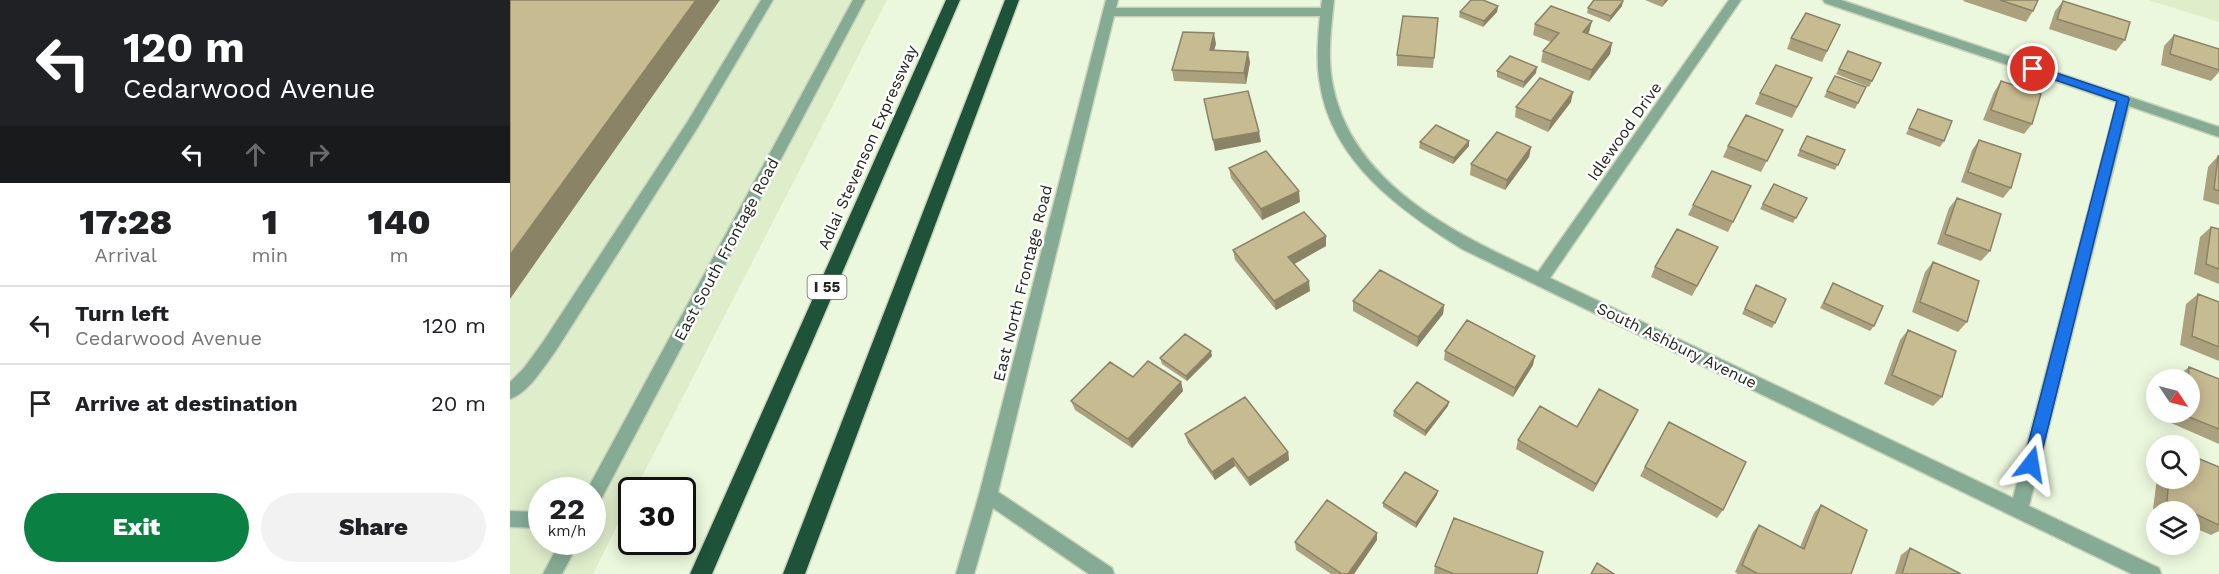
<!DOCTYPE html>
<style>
:root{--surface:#fff;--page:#f2f2f2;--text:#202124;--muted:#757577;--line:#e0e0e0;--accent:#0b8043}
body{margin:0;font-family:"Work Sans",sans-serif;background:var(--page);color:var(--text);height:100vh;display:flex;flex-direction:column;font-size:22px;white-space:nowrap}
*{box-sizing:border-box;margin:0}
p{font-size:20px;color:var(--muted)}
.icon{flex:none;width:33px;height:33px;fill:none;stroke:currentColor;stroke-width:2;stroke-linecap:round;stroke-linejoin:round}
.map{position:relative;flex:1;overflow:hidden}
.sheet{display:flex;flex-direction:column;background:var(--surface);width:510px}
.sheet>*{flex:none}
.top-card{background:#202124;color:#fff;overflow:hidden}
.needle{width:39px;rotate:125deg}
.tools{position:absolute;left:1636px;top:369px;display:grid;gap:12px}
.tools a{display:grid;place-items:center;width:54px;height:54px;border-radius:50%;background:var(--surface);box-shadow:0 3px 15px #0003;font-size:30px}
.speed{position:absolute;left:18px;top:477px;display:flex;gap:12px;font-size:30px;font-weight:700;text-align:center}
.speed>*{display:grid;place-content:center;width:78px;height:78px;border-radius:50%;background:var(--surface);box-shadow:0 3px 15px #0003;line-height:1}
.speed small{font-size:15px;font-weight:400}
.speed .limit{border:3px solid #111;border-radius:9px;background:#fff;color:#111}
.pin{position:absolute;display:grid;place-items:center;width:51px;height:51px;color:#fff;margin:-26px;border:3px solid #fff;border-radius:50%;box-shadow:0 2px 6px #0007}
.me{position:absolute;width:66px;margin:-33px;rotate:14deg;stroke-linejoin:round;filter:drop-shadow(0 0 4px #0008)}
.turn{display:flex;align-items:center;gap:21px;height:126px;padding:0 24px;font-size:27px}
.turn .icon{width:78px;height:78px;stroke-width:2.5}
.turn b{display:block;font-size:42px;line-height:51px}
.lanes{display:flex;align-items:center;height:57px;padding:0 24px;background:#0003;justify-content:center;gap:30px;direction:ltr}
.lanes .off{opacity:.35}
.eta{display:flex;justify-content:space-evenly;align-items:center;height:102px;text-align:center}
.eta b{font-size:36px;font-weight:800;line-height:42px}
.button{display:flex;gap:12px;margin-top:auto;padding:12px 24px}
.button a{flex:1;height:69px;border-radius:36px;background:var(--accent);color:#fff;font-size:24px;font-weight:800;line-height:69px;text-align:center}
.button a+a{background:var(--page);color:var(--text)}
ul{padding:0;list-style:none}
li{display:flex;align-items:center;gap:18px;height:78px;padding:0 24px;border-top:2px solid var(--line)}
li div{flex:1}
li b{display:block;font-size:22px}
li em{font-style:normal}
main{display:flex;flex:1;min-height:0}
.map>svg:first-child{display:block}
</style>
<main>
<section class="sheet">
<div class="top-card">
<div class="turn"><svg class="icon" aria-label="left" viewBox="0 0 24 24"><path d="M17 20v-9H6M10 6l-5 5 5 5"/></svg><div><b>120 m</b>Cedarwood Avenue</div></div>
<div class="lanes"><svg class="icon" aria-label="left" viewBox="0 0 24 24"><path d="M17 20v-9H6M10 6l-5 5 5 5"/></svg><svg class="icon off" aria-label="ahead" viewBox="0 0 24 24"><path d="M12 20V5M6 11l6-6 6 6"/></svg><svg class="icon off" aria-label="right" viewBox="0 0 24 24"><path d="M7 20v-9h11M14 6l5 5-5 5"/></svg></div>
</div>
<div class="eta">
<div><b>17:28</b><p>Arrival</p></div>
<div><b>1</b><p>min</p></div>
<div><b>140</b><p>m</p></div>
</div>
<ul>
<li><svg class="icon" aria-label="left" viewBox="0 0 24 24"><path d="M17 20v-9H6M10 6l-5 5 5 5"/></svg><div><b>Turn left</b><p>Cedarwood Avenue</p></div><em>120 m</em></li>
<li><svg class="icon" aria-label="arrive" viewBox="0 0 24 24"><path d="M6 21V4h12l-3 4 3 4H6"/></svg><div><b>Arrive at destination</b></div><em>20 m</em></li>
</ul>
<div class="button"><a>Exit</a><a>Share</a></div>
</section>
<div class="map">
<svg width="1709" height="574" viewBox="0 0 1709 574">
<rect width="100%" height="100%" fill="#ecf8dd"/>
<!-- built -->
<path fill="#deedca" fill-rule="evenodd" d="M0,0H377L125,490H122L121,498L83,574H0ZM32,490H82V542H32Z
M1638,0H1709V22Z"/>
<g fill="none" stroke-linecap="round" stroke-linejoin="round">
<defs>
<path id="minor" d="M251,0H263L188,127L45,352C33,368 19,392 0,399V382L14,368L33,342L178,121Z
M343,0H355L88,505L82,507V490H77Z
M596,0H608L606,8H811L812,0H824C821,28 817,58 823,86C843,185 946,234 1028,272L1219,0H1231L1040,278L1503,498L1607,102L1315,3L1313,0H1331L1709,127V137L1619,106L1519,506L1649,568L1651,574H1622L952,249C890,210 822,162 810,84C806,62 808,38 810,16H604L488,492L602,568L604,574H579L483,508L464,574H446L469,495Z
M0,511L32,512V528L0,527Z
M50,542H69L52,574H33Z"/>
<path id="highway" d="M436,0H450L202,574H180Z
M495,0H509L295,574H273Z"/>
</defs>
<!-- minor casing -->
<use href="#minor" stroke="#c8d2ba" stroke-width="3"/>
<!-- highway casing -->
<use href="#highway" stroke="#c8d2ba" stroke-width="3"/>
<!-- minor -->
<use href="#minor" fill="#85ab95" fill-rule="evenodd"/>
<!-- highway -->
<use href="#highway" fill="#1e5239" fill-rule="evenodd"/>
</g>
<!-- wall -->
<path fill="#aba17e" d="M1135,0H1158L1152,7Z
M1454,0H1528L1523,11L1516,22L1453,1Z
M1553,1L1615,40L1606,51L1539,29L1545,11Z
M988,6L987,12L973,27L949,17L950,12Z
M1112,6L1099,22L1077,13L1078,8Z
M928,18L923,68L887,66V55Z
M1082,21L1079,32L1078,34L1102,43L1100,54L1079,81L1031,62L1033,51L1041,42L1023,35L1025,24Z
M1330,25L1312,62L1277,49L1281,38Z
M1664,35L1709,49V72L1701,81L1651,65L1654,46Z
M706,44L704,50L740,62L736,84L664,81L662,70Z
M1338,51L1371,63L1359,87L1326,74Z
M987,71L1026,73L1013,88L987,77Z
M1325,76L1356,87L1345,109L1314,97Z
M1302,78L1282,118L1245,104L1250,93Z
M1491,81L1522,124L1514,134L1473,120L1484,92Z
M1061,102L1038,132L1005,117L1006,107Z
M1408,109L1434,141L1430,147L1396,134Z
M1273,130L1251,172L1213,157L1218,146Z
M1297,136L1335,150L1325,170L1287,156Z
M1469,140L1501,188L1493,198L1451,182L1462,150Z
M910,142L959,146L943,164L909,148Z
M1021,147L1019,157L995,190L960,175L961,164Z
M1708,156H1709V205L1693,200L1698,167Z
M719,168L790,202L752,220L721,178Z
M1264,184L1297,198L1283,223L1250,209Z
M1241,186L1218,232L1178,215L1183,205Z
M1447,198L1480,251L1471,261L1427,244L1439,208Z
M1701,227L1709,229V284L1684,274L1690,237Z
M816,236V246L784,264L800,291L766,310L725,260L723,250Z
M1203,257L1182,296L1141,277L1145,267Z
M1423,262L1457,322L1448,332L1402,312L1415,272Z
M1323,283L1364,326L1360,331L1310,308Z
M1243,291L1265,323L1262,328L1232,314Z
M1688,294L1709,302V361L1670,345L1676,304Z
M843,301L934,305L933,314L907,347L843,311Z
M1398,330L1432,397L1423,406L1374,384L1390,340Z
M935,351L1023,365L1003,397L934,360Z
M702,356L677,381L652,364L650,358Z
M1679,367L1709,379V444L1661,423L1662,412H1680V380H1667V376Z
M623,377L671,382L673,391L622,448L565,410L561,401Z
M938,406L915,436L883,416L884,411Z
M1124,419L1083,492L1006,449L1008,440L1067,427Z
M1159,422L1213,510L1207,518L1130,476Z
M675,434L778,452L779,460L740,486L725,466L705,480L678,443Z
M1709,467V531L1701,535L1680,526V512H1649L1643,509L1647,478H1680Z
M927,495L906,528L873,507V503Z
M1311,505L1341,574H1228L1225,572L1243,532L1249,525L1290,547L1304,513Z
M867,533V540L844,574H821L786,550L785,542Z
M1400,548L1451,574H1385L1391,555Z
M925,566L1027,574H924Z"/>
<!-- shaded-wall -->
<path fill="#8b8366" d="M186,0H210L0,299V255Z
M1155,0H1158L1152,7Z
M1113,1L1112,6L1099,22L1101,16Z
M988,6L987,12L973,27L974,21Z
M1082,21L1079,32L1071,43L1073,32Z
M704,33L706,44L701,61L700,50Z
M1102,43L1100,54L1079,81L1082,70Z
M738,52L740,62L736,84L734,73Z
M1027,67L1026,73L1013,88L1014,82Z
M1063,92L1061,102L1038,132L1041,121Z
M749,132L751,142L705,151L703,140Z
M959,141V146L943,164L944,158Z
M1021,147L1019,157L995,190L997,180Z
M789,191L790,202L752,220L751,209Z
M816,236V246L779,267L778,257Z
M799,281L800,291L766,310L764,301Z
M934,305L933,314L907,347L908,337Z
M701,351L702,356L677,381L676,376Z
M1025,356L1023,365L1003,397L1005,388Z
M671,382L673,391L622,448L618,439Z
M939,402L938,406L915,436V431Z
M1128,410L1124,419L1083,492L1086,484Z
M778,452L779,460L740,486L738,478Z
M723,458L725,466L705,480L702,472Z
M928,491L927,495L906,528V523Z
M867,533V540L844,574H838Z"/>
<!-- building -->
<path fill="#c7bb92" stroke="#8b8366" stroke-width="1.5" d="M0,0H186L0,255Z
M961,0H973L988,6L974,21L950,12Z
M1084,0H1112L1113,1L1101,16L1078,8Z
M1490,0H1528L1523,11Z
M1553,1L1620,22L1615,40L1547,19Z
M1041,6L1082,21L1073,32L1102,43L1082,70L1033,51L1049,33L1025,24Z
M1296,13L1330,25L1317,51L1281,38Z
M893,16L928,18L924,58L887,55Z
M673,32L704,33L700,50L738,52L734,73L662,70Z
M1664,35L1709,49V70L1660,54Z
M1338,51L1371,63L1362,81L1329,69Z
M1000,56L1027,67L1014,82L987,71Z
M1266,65L1302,78L1287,107L1250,93Z
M1325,76L1356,87L1348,103L1317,91Z
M1030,78L1063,92L1041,121L1006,107Z
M1491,81L1531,94L1522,124L1481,110Z
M738,91L749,132L703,140L694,99Z
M1408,109L1442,121L1434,141L1399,128Z
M1236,115L1273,130L1257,161L1218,146Z
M926,125L959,141L944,158L910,142Z
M987,132L1021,147L997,180L961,164Z
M1297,136L1335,150L1328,165L1290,150Z
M1469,140L1511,154L1501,188L1458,172Z
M756,151L789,191L751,209L719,168Z
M1708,156H1709V191L1704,189Z
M1202,171L1241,186L1223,222L1183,205Z
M1264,184L1297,198L1286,218L1253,204Z
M1447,198L1491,214L1480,251L1435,234Z
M794,212L816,236L778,257L799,281L764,301L723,250Z
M1701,227L1709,229V269L1696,264Z
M1167,229L1208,247L1187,286L1145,267Z
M1423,262L1469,281L1457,322L1410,302Z
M870,270L934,305L908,337L843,301Z
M1323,283L1373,306L1364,326L1314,303Z
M1246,285L1276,299L1265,323L1235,309Z
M1688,294L1709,302V347L1682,336Z
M957,320L1025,356L1005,388L935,351Z
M1398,330L1446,351L1432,397L1382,375Z
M675,334L701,351L676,376L650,358Z
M638,361L671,382L618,439L561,401L600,362L623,377Z
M1679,367L1709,379V429L1674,415V412H1680V380H1678Z
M907,382L939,402L915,431L884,411Z
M1089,389L1128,410L1086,484L1008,440L1030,406L1067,427Z
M735,397L778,452L738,478L723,458L702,472L675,434Z
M1159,422L1236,462L1213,510L1135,467Z
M1680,455L1709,467V525L1657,501L1659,478H1680Z
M895,472L928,491L906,523L873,503Z
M817,500L867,533L838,574H832L785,542Z
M1311,505L1357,530L1341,574H1248L1232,565L1249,525L1294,549Z
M944,518L1033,552L1027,574H944L925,566Z
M1400,548L1451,574H1392Z
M1087,563L1104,574H1081Z"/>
<!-- route -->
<path fill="#1a73e8" stroke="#114b97" stroke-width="1.5" d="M1523,65L1618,97L1619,99L1529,464L1527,469L1521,471L1515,469L1513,464L1607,101L1519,71V66Z"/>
<g text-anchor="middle" stroke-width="5" stroke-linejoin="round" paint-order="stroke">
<!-- shield labels -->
<rect fill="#fff" stroke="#646760" stroke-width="1.5" x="297.5" y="275" width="39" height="24" rx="4.5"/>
<g font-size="15" font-weight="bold" fill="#22261c">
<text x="317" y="292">I 55</text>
</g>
<!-- street labels -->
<g font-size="16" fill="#22261c" stroke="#fff">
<text transform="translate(1114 131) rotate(-55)" y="6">Idlewood Drive</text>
<text transform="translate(357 147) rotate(-66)" y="6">Adlai Stevenson Expressway</text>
<text transform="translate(216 249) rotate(-62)" y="6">East South Frontage Road</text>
<text transform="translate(512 283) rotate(-76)" y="6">East North Frontage Road</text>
<text transform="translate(1167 345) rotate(26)" y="6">South Ashbury Avenue</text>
</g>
</g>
</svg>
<div class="tools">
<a><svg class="needle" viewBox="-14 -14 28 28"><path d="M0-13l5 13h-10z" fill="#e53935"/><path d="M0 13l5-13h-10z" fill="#757577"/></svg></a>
<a><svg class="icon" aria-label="search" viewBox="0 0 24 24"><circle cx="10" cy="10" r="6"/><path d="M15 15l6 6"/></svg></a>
<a><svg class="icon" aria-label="layers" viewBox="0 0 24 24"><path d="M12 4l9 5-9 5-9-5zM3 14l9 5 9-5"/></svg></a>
</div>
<div class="speed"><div>22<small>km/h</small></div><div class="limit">30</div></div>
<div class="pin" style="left:1523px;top:69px;background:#d93025"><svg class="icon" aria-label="arrive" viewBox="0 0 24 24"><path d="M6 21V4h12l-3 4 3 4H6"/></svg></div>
<svg class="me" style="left:1521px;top:464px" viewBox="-20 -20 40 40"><path d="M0-17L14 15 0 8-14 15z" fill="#1a73e8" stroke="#fff" stroke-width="4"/></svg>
</div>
</main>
